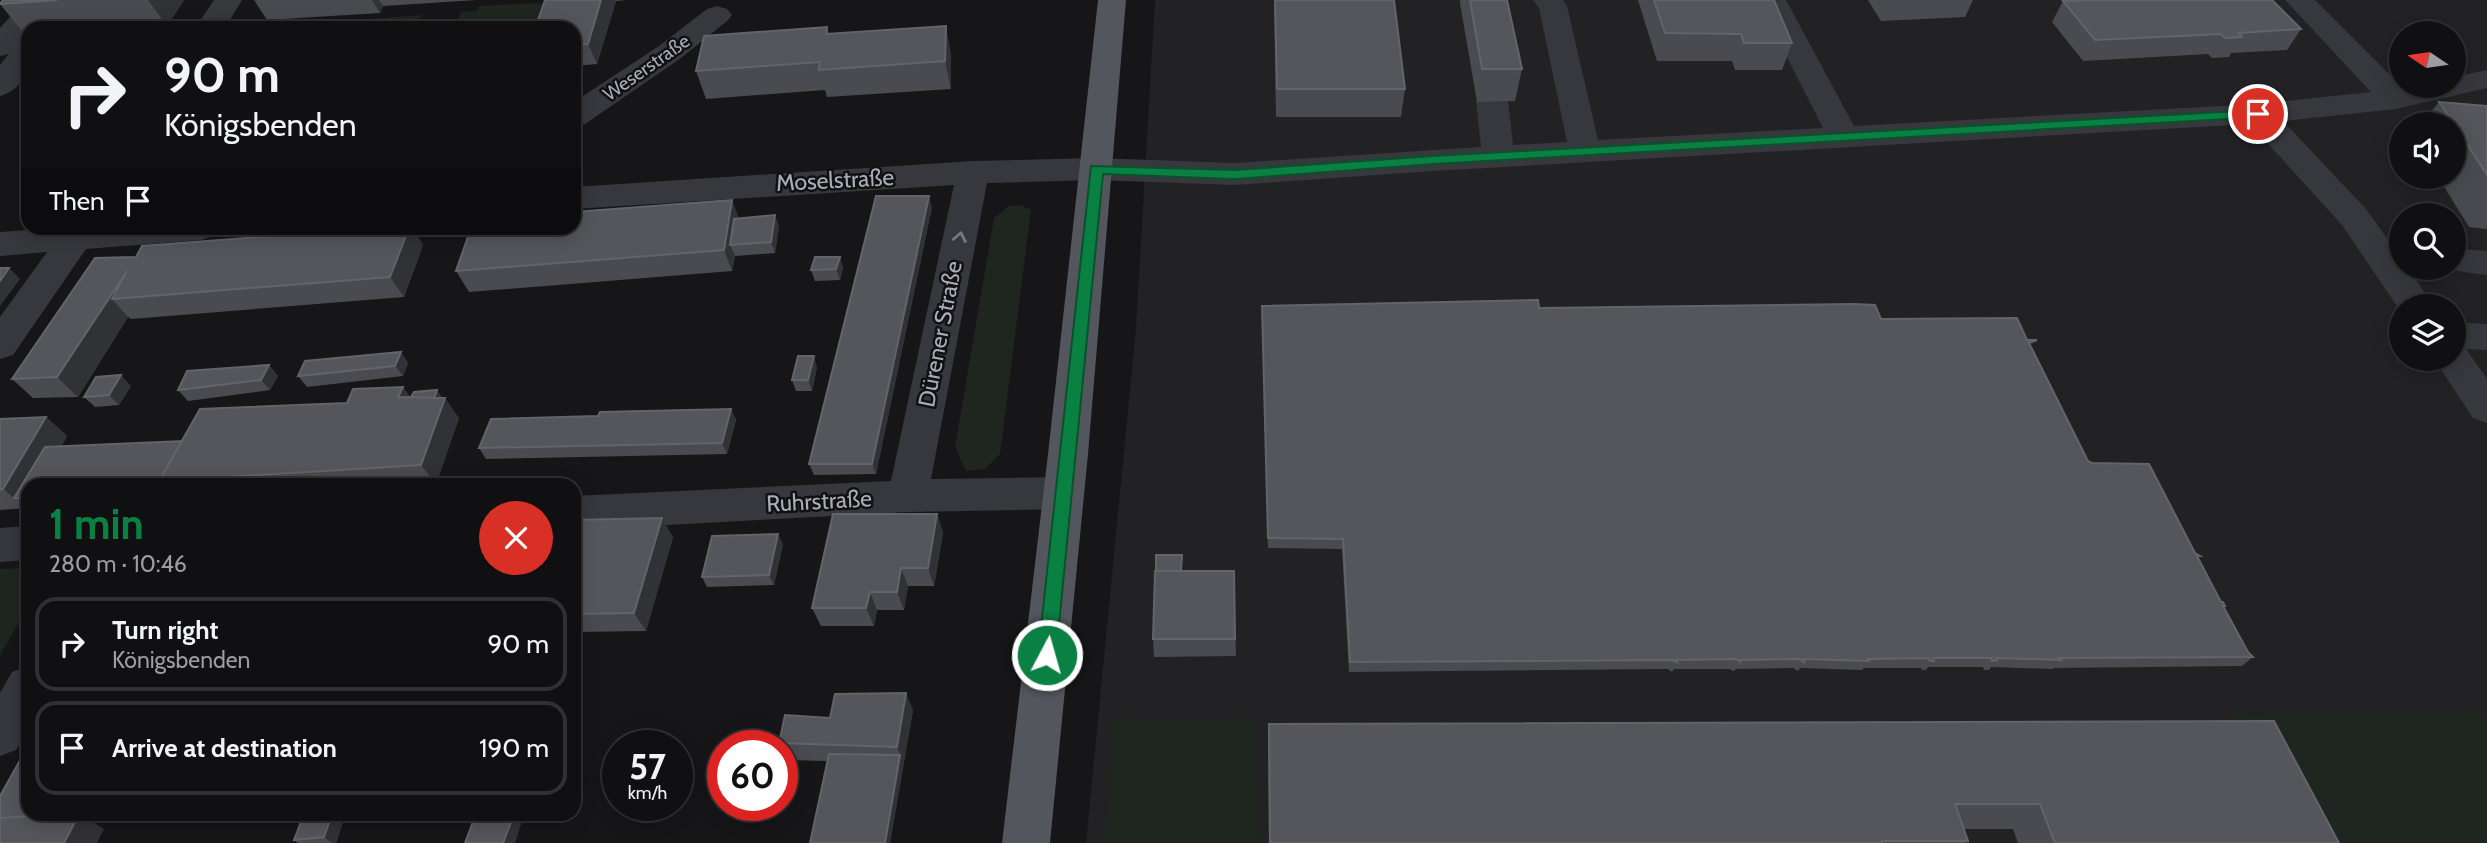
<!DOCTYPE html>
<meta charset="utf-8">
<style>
:root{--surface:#101012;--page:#1e1e20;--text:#f1f3f6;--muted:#9c9d9f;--line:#303032;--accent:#0b8043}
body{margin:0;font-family:Cabin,sans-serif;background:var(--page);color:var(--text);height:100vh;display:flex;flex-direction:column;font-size:26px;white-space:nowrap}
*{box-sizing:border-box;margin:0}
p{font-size:23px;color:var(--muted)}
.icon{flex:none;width:38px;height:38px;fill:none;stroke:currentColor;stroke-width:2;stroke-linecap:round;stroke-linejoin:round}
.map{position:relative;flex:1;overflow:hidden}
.panel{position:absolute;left:21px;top:478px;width:560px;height:343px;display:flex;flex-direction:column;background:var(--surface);border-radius:21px;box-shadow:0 4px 18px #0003,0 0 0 2px var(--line)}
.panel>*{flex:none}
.hud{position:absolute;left:21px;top:21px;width:560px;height:214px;border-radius:21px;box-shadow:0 4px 18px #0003,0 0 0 2px var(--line);background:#101012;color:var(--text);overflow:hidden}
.needle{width:46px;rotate:283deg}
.controls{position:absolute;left:2389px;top:21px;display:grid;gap:14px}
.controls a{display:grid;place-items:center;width:77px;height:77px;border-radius:50%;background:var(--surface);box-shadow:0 4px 18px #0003,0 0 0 2px var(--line);font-size:35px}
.speed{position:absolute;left:602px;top:730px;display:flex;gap:14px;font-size:35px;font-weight:700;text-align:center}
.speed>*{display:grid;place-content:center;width:91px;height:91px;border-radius:50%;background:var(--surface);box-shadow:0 4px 18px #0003,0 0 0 2px var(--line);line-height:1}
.speed small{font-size:18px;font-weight:400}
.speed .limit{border:10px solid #d22;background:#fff;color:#111}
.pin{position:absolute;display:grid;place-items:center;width:60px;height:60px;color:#fff;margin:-30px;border:4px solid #fff;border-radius:50%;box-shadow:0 2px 7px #0007}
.me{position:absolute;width:77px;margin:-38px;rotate:6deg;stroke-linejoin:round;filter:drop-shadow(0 0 5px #0008)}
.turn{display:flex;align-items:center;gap:24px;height:147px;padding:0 28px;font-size:32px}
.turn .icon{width:91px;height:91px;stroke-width:2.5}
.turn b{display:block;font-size:49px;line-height:60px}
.then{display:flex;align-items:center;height:66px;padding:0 28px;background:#0003;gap:14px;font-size:26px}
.round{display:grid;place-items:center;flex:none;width:74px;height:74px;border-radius:37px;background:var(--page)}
.headline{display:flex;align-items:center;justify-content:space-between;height:119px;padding:0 28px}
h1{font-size:42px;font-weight:700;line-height:52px;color:var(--accent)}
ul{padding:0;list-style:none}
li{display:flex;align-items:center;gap:21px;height:94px;margin:0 14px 10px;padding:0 14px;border:4px solid var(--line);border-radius:21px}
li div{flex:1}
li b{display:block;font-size:26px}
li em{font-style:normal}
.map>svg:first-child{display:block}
</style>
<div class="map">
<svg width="2487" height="843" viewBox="0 0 2487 843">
<rect width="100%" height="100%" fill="#161618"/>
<!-- built -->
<path fill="#222225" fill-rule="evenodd" d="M1155,0H2487V843H1086L1136,328ZM2401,33H2454V86H2401ZM2401,124H2454V177H2401ZM2401,215H2454V268H2401ZM2401,306H2454V359H2401Z"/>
<!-- green -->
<path fill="#1e261f" d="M542,3L535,25L521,28H454L461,12L476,11L479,6Z
M421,15L419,19H428L425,28L326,27L327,22Z
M1021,205L1031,210L1000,454L985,469L966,471L955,447L994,218L1009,206Z
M28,568V607L0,655V569Z
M2487,710V843H2294L2229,713Z
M1111,718L1257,719L1260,843H1105Z"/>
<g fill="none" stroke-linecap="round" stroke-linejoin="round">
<!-- minor -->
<path fill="#37383d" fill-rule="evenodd" d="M25,0H54L32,28H28V33L20,42L28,40C28,64 28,88 0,96V65L9,54L0,56V28Z
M214,0H242L225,28H195Z
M1533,0H1563L1567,6L1598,140L1823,128L1758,0H1786L1854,126L2258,104L2371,92L2285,0H2315L2403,88L2454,86V77L2487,70V88L2396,109L2283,121L2366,209L2401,258V268H2408L2434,306H2401V312L2342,225L2250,124L1433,171L1235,185L1096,180L987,183L931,479L1064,477L1078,482L1084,493L1078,504L1064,509L908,512L574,530V496L891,481L954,185L574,209V187L973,161L1096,158L1235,163L1481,147L1476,101L1481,94L1492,91L1503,94L1508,101L1513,145L1567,142L1539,8Z
M717,6L727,9L732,15L727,21L681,58L585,124L574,127V102L659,46L707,9Z
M58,228H218L213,236L201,240L86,249L13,355L0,359V317L47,252L0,256V232Z
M2454,248L2487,251V275L2442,269L2454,268Z
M2454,322L2487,324V350L2466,349L2487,379V423L2473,418L2434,359H2454Z
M28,526V560L0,562V528Z
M28,666V729L16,750L0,756V693L12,672Z"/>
<!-- major -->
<path fill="#53565c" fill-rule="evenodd" d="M1098,0H1126L1088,454L1050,843H1002L1048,454Z"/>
</g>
<!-- wall -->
<path fill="#4a4b50" d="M3,0H184L167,26L143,28H28V36H26L0,4Z
M254,0H477L383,6L380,13L267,20Z
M545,0H627L616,1L597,64L574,66V28Z
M1274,0H1394L1405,89L1401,117H1276Z
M1460,0H1507L1522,69L1515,101L1477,102L1460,3Z
M1638,0H1774L1792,43L1782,70H1735L1732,61H1657Z
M1868,0H1973L1965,17L1881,21Z
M2063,1L2301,29L2287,50L2231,53L2229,57L2212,58L2208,54L2083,61L2052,22Z
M827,27L829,34L951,54V89L827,97L825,90L706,99L696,71Z
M2439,102L2487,106V229L2469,227L2438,177H2454V124H2421Z
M932,207L876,474L814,475L809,464Z
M779,226L775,253L735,256L732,271L469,292L456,271Z
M375,228H412L423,245L404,297L131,319L128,317L78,397L33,398L12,379L136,257Z
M840,257L843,268L840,280L815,281L811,270Z
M1539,308L1881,319L2032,347L2088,461L2200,556L2198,559L2221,602L2225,606L2224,608L2248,652L2253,657L2242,666L2054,668L2052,669L1991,667L1989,670H1984L1983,667H1928L1926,670H1922L1921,668H1864L1862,670L1800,668L1798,671L1793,668L1736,669L1734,671L1729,669H1674L1672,672L1668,669L1349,672L1342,549L1268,548L1262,317Z
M401,352L408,363L403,376L307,387L298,376Z
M269,365L278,376L270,390L188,401L178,390Z
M817,367L812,391H796L792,380Z
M131,386L119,405L95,407L84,397Z
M403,387L410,397L443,398L459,418L436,484L28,485V508L0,510V419L46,417L67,436L61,447L182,441L347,403Z
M731,409L736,420L727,454L486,459L479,448L598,416Z
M937,514L943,533L934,586H908L904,610H877L874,626H821L812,608Z
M574,520L673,537L646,631L574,632Z
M783,544L774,585L707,587L702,577Z
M1182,571H1234L1236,656L1154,657L1153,639Z
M913,710L890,843H810L827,761L788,760L782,750V746H780L779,743L830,718Z
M2274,721L2339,843H2018L2013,829H1964L1968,841L1966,843H1269L1268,750L1269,724Z
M304,814H339L344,818L336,843H298L294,840Z"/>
<!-- shaded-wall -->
<path fill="#313235" d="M148,0H184L167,26Z
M372,0H379L383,6L380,13Z
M601,0H615L616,1L597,64L588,44Z
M946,26L951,54V89L945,61Z
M929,196L932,207L876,474L872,464Z
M732,200L740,221L730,245L735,256L732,271L724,250Z
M775,215L779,226L775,253L771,242Z
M409,228H412L423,245L404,297L390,277Z
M840,257L843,268L840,280L836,269Z
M9,268L20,279L0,306V281Z
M127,271L112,299L128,317L78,397L57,377Z
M401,352L408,363L403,376L395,366Z
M814,356L817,367L812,391L808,380Z
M269,365L278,376L270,390L261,380Z
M121,375L131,386L119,405L109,395Z
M403,387L417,406L398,397Z
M437,390L444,400L445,398L459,418L436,484L421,465L432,405Z
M731,409L736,420L727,454L722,443Z
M46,417L67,436L40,485L14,498L3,489Z
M937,514L943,533L934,586L928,568Z
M662,518L673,537L646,631L634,613Z
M778,534L783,544L774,585L769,575Z
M901,568L908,586L904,610L897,592Z
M870,592L877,610L874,626L866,608Z
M906,693L913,710L890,843H885L900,755L897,747Z
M64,814H82L81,815L104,829L97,843H64Z
M332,814H339L344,818L336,843H332L324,837Z
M514,814H519L523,818L515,843H503Z"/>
<!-- building -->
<path fill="#54565b" stroke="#62646a" stroke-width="2" d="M3,0H57L0,4Z
M545,0H601L588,44L574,45V28H535Z
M1275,0H1394L1405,89H1277Z
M1470,0H1507L1522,69H1482Z
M1654,0H1774L1792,43H1744L1741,34L1665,33Z
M2090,0H2272L2301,29L2239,33L2242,37L2225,38L2221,34L2095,40L2063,1Z
M946,26L945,61L819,70L820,62L696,71L704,36L827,27L826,34Z
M2439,102L2487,106V175L2454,124Z
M876,196H929L872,464H809Z
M732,200L724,250L456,271L471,228H574V212Z
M775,215L771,242L730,245L734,219Z
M375,228H409L390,277L112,299L127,271L57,377L12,379L95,258L136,257L142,246Z
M815,257H840L836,269L811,270Z
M0,268H9L0,281Z
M1538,300L1539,308H1541L1854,304L1875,305L1881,319L2017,318L2027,340H2037L2029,343L2088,461L2092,463L2149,464L2195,553L2200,556H2197L2221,602H2223L2225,606H2223L2248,652L2253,657L2059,658L2061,660L1996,658L1997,660L1992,661L1991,658H1933L1934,661H1930L1928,658L1868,659L1869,661L1803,659L1804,662L1799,659L1739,660L1740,662L1735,659L1676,660L1677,662L1672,660L1350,662L1343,539L1268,538L1262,306Z
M401,352L395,366L298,376L305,361Z
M798,356H814L808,380H792Z
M269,365L261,380L178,390L187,371Z
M121,375L109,395L84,397L96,377Z
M403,387L398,397L445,398L421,465L159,481L200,409L347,403L353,389Z
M437,390L434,398L411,397L414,392Z
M731,409L722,443L479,448L491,419L598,416L600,412Z
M46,417L3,489L0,490V419Z
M182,441L159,481L163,485H28V498H14L45,447Z
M833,514H937L928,568H901L897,592H870L866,608H812Z
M662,518L634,613L574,614V520Z
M778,534L769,575L702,577L712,536Z
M1156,555H1182L1181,571H1156Z
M1155,571H1234L1235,639H1153Z
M906,693L897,747L779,743L785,715L830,718L835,694Z
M2274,721L2339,843H2055L2040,804H1955L1968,841H1882V843H1270L1269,724Z
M28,746V814H64L0,818V796Z
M829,754L900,755L885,843H810Z
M79,814L64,843H0V818Z
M304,814H332L324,837L294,840Z
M476,814H514L503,843H465Z"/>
<!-- one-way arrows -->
<defs><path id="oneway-chevron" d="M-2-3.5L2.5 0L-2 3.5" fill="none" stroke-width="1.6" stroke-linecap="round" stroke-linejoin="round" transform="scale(1.75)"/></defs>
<use stroke="#767981" href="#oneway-chevron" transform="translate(960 237) rotate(-79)"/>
<!-- route -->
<path fill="#0b8043" stroke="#07532c" stroke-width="2" d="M2258,110L2263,111V117L1433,164L1235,179L1103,174L1056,655L1053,660L1047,663L1040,660L1038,655L1091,166L1235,170L1433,156Z"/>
<g text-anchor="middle" stroke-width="5" stroke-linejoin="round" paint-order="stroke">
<!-- far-street labels -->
<g font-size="19" fill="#a9aeb8" stroke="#111113">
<text transform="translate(646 67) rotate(-35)" y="7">Weserstraße</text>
</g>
<!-- street labels -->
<g font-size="23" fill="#a9aeb8" stroke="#111113">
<text transform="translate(835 180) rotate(-3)" y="8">Moselstraße</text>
<text transform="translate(940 334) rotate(-79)" y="8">Dürener Straße</text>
<text transform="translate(819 501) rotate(-3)" y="8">Ruhrstraße</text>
</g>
</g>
</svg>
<div class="controls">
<a><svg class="needle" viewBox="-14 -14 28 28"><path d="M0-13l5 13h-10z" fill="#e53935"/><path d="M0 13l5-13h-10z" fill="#9c9d9f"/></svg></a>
<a><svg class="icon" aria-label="sound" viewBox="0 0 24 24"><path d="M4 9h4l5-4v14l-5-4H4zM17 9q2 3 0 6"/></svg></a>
<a><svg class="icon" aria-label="search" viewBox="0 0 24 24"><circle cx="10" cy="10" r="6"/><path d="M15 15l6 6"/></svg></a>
<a><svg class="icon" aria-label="layers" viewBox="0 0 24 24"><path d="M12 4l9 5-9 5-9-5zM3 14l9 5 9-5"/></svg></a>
</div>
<div class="speed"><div>57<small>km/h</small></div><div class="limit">60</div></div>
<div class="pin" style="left:2258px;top:114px;background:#d93025"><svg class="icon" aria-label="arrive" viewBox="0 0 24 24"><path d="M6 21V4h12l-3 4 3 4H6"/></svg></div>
<svg class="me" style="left:1047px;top:655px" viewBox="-20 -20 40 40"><circle r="17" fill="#0b8043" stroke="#fff" stroke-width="3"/><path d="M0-11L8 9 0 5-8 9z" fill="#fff"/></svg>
<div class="hud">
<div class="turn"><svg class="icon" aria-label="right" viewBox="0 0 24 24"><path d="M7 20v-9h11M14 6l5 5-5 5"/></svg><div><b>90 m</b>Königsbenden</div></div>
<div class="then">Then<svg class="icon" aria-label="arrive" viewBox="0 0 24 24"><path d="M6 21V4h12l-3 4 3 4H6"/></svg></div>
</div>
<section class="panel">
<div class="headline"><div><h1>1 min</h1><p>280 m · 10:46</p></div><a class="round" style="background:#d93025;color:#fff"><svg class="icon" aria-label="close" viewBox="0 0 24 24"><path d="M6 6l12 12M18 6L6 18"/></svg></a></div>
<ul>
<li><svg class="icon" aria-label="right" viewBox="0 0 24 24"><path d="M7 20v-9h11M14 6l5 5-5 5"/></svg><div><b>Turn right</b><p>Königsbenden</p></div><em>90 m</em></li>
<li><svg class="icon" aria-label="arrive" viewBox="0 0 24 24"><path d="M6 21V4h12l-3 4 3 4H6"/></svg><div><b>Arrive at destination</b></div><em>190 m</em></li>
</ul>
</section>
</div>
